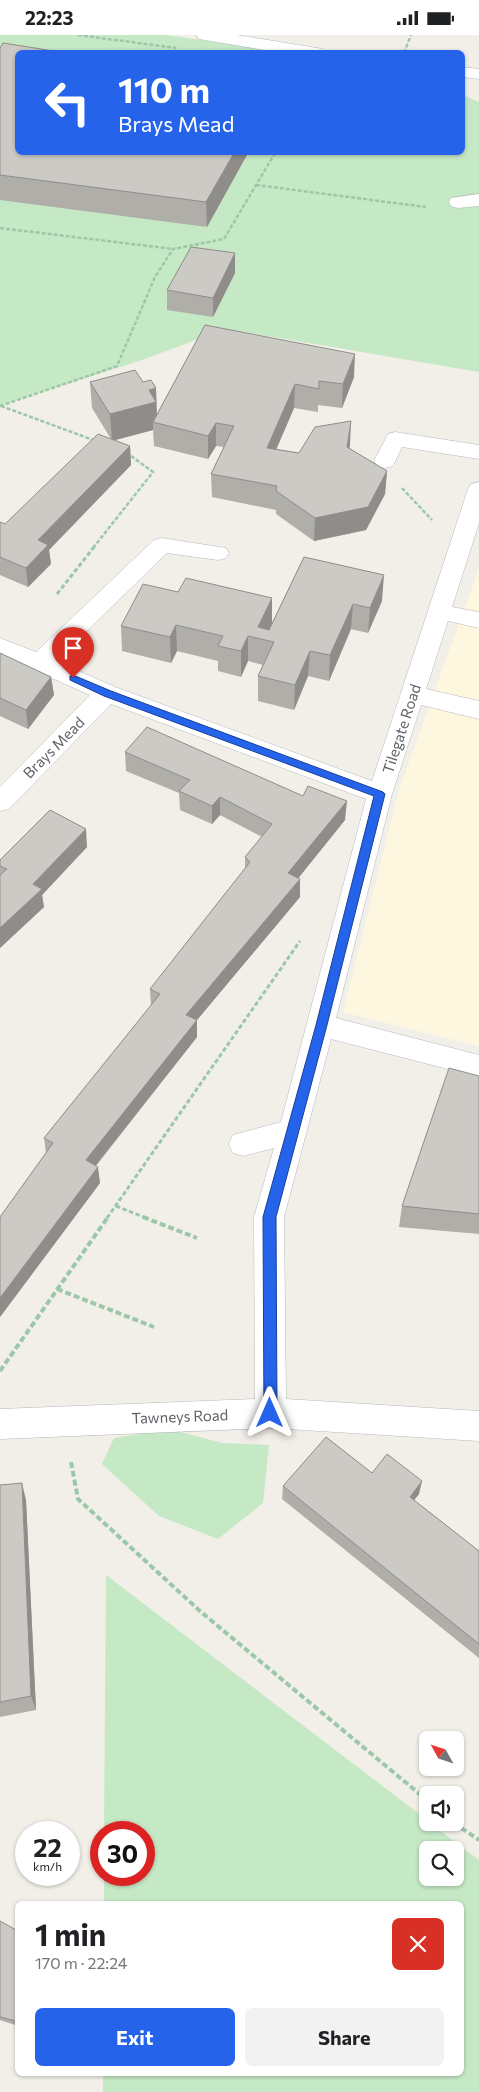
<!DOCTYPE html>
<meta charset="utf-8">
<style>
:root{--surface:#fff;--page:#f2f2f2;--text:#202124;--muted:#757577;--accent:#2563eb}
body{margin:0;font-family:Commissioner,sans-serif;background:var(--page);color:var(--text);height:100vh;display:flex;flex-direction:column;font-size:19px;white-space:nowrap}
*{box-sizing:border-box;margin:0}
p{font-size:16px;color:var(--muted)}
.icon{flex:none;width:28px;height:28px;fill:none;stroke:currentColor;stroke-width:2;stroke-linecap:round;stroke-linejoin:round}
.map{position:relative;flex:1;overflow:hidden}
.side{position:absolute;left:15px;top:1866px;width:449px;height:175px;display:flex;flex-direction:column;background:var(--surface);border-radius:8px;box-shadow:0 1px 4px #0004}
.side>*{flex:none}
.banner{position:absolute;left:15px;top:15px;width:450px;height:105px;border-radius:8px;box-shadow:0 1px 4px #0004;background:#2563eb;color:#fff;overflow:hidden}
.needle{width:32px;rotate:310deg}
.fabs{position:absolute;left:419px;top:1696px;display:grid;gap:10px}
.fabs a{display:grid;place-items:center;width:45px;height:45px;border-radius:8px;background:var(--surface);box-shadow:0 1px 4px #0004;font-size:25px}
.speed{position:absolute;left:15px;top:1786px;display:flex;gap:10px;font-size:25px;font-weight:700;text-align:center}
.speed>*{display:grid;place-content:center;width:65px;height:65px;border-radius:50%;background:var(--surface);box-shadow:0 1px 4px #0004;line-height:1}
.speed small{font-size:12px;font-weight:400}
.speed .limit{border:8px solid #d22;background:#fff;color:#111}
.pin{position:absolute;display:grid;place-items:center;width:42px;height:42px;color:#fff;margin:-51px -21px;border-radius:50% 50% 50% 0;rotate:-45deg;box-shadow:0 0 5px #0007}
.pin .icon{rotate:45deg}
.me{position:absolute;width:55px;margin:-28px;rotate:0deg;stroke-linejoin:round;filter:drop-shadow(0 0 4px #0008)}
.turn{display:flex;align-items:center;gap:18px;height:105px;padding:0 20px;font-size:22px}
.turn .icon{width:65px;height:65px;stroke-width:2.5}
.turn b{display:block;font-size:35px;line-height:42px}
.round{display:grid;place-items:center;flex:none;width:52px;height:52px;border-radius:8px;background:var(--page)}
.overview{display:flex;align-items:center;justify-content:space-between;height:85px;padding:0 20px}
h1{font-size:30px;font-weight:700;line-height:38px}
.primary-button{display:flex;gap:10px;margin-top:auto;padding:10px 20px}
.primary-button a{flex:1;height:58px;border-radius:8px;background:var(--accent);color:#fff;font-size:20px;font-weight:700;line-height:58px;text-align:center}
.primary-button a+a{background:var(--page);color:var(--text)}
.status{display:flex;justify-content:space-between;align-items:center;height:35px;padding:0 25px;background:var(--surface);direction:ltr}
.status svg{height:14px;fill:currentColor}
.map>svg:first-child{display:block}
</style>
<div class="status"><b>22:23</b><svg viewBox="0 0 49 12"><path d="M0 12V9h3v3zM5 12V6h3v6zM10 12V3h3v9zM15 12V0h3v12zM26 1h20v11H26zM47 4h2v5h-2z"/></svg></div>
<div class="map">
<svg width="479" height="2057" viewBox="0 0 479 2057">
<rect width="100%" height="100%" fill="#f1efe8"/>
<!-- commercial -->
<path fill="#fef7e0" d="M479,533V1011L343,977L399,755Z"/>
<!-- green -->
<path fill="#c5e8c5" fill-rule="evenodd" d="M0,0H166L286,17L18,18V118H462L463,60L479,67V337L226,294L139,326L0,370Z
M170,1394L222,1408L269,1410L263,1468L218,1504L159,1481L102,1429L114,1403Z
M106,1540L427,1785L428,1788H430L479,1825V2057H103V2039H461V1869H104V1840H144V1798L104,1797ZM428,1815H455V1842H428Z"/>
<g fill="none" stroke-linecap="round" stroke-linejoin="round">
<defs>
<path id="minor" d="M196,0H237L317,13L323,14L325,18H282L205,5L199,4Z
M462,32L479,34V44L462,42Z
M479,159V171L458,173L451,171L449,167L451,163Z
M395,397L479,410V424L402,412L393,431L385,433L377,431L374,426L388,399Z
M479,447V488L452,572L479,577V593L448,586L426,654L479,666V684L421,670L392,759L336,983L479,1020V1042L331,1004L284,1182L286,1364L479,1376V1406L271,1393L0,1404V1374L255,1364L254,1182L274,1113L243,1121L233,1118L229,1109L233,1100L281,1087L366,764L111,669L9,774L0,776V752L90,660L0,620V603L36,617L154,505L162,503L226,513L229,518L226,523L218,525L167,518L56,626L115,652L372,746L468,454L471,449Z"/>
</defs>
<!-- minor casing -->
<use href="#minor" stroke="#b5b8bc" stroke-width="1"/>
<!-- path-far2 -->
<path stroke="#9cc7a9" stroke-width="2.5" stroke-dasharray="4 2" stroke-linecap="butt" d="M78,0L176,13
M404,18L411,0
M256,150L426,172
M0,193L173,214
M0,371L117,331L155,242L173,214L224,204L275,118
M1,371L96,406
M402,453L432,485
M93,513L153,437L127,418"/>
<!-- path-far1 -->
<path stroke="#9cc7a9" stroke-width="3" stroke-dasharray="4.5 2.5" stroke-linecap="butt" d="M57,559L94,512
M116,1171L146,1183
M107,1183L300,906"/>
<!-- path -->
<path stroke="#9cc7a9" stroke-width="4" stroke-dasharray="6 3" stroke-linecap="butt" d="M143,1182L197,1203
M57,1254L154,1292
M0,1336L108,1182
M71,1427L78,1464L201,1577L428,1766
M454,1788L479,1805"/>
<!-- minor -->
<use href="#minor" fill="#fff" fill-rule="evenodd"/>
</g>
<!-- wall -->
<path fill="#afaea9" d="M0,13L248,118L207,192L0,165Z
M235,218V238L213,282L167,275V255Z
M205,290L354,342L342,373L318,370V377L294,373L276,414L299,418L350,410L349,413L387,436L385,459L366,495L314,506L276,479V475L212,462L211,439L224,412L216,411L208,424L154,411L153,395L114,405L130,411L131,430L49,515L51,529L28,552L0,540V487L5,489L111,404L92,373L90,347L157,379Z
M304,522L382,566L368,598L351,594L329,646L308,641L294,675L258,666V641L263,630L248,626L241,642L218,636V626L177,616L171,628L122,616L121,591L272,588Z
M0,618L51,642L54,660L28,694L0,681Z
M125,717L345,785L298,843L300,862L197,985V1002L96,1131L100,1148L0,1282V1182L46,1118L44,1103L151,971L150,954L245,834V822L262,802L220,780L212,789L180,775L179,758L126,736Z
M87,812L42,860L44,872L0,913V825Z
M479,1041V1199L399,1192L402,1171Z
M0,1450L26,1465L36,1675L0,1682Z
M283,1451L419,1459L414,1465L479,1516V1623L282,1464Z
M0,1886L18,1896V1991L0,1985Z"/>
<!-- shaded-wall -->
<path fill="#8f8d8a" d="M234,118H248L207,192L206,167Z
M235,218V238L213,282V263Z
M355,319L354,342L342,373L343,349Z
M295,349L294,373L267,436V413Z
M156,353L157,379L153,387V395L112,406L110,379L149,355Z
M351,386L350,410L345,435L347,412Z
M216,388V411L208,424V401Z
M130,411L131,430L49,515L51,529L28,552L26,533L38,505Z
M387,436L385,459L366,495L314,506L315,483Z
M384,540L382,566L368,598L370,573Z
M272,563V588L264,605L258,592Z
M353,569L351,594L329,646L330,620Z
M176,590L177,616L171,628L170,602Z
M248,601V626L241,642V616Z
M310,616L308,641L294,675L295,650Z
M51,642L54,660L28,694L26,675Z
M220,762V780L212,789V771Z
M347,766L345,785L288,856V838Z
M86,794L87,812L42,860L44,872L0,913V893L33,849Z
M300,844V862L197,985V1002L88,1140L86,1125L186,980Z
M98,1132L100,1148L0,1282V1263Z
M422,1446L419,1459L407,1474L410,1462Z
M22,1448L26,1465L36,1675L31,1661Z"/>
<!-- building -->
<path fill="#cccac5" stroke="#8f8d8a" d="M3,8L66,18H18V118H234L206,167L0,140V13Z
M191,212L235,218L213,263L167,255Z
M205,290L355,319L343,349L319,346V354L295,349L267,413L299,418L315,392L351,386L347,412L387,436L368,472L315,483L276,456L277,451L211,439L234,391L216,388L208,401L153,387Z
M135,335L143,347L151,345L156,353L149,355L156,367L110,379L90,347Z
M98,399L130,411L38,505L48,510L26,533L0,522V487L5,489Z
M304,522L384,540L370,573L353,569L330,620L310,616L295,650L258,641L274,607L248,601L241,616L218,611L223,601L176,590L170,602L121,591L143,549L178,557L186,543L272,563L258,592L269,595Z
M0,618L51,642L26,675L0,663Z
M147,692L303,761L308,751L347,766L288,838L300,844L186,980L197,985L86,1125L98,1132L0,1263V1182L53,1108L44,1103L160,959L150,954L250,827L245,822L272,789L220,762L212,771L179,756L190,745L125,717Z
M50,775L86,794L33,849L42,854L0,893V840L7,834L0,831V825Z
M449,1033L479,1041V1179L402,1171Z
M326,1402L372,1438L387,1419L422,1446L410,1462L479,1516V1609L283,1451Z
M22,1448L31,1661L0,1667V1450Z
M0,1886L18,1896V1982L16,1986L0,1982Z"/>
<!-- route -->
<path fill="#2563eb" stroke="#184099" d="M73,640L111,656L383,757L385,759L327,990L276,1182L277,1378L275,1382L270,1384L266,1382L264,1378L263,1182L316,990L374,761L104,661L70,645V641Z"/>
<g text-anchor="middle" stroke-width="5" stroke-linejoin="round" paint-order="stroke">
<!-- street labels -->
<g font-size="15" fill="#5f6368" stroke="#fff">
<text transform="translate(402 694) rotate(-72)" y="5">Tilegate Road</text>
<text transform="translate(54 713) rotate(-45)" y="5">Brays Mead</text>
<text transform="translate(180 1382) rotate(-2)" y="5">Tawneys Road</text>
</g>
</g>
</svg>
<div class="fabs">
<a><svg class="needle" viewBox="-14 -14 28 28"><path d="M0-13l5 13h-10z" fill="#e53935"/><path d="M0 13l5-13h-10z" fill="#757577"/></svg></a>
<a><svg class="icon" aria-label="sound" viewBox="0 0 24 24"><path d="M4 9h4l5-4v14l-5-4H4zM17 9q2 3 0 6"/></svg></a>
<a><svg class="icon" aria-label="search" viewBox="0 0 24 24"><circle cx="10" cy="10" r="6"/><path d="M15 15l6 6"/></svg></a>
</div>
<div class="speed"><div>22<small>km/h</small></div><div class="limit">30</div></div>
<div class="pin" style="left:73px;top:643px;background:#d93025"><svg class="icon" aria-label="arrive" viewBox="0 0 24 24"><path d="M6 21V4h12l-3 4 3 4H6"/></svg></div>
<svg class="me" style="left:270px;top:1378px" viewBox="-20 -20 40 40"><path d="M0-17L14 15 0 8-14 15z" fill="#2563eb" stroke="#fff" stroke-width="4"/></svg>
<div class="banner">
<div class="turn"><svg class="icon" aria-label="left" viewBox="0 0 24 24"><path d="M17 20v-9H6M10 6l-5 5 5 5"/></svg><div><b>110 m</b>Brays Mead</div></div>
</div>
<section class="side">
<div class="overview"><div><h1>1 min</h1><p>170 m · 22:24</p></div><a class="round" style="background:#d93025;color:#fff"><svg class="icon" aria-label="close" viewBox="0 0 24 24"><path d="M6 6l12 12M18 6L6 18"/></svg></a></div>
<div class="primary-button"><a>Exit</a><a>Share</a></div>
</section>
</div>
